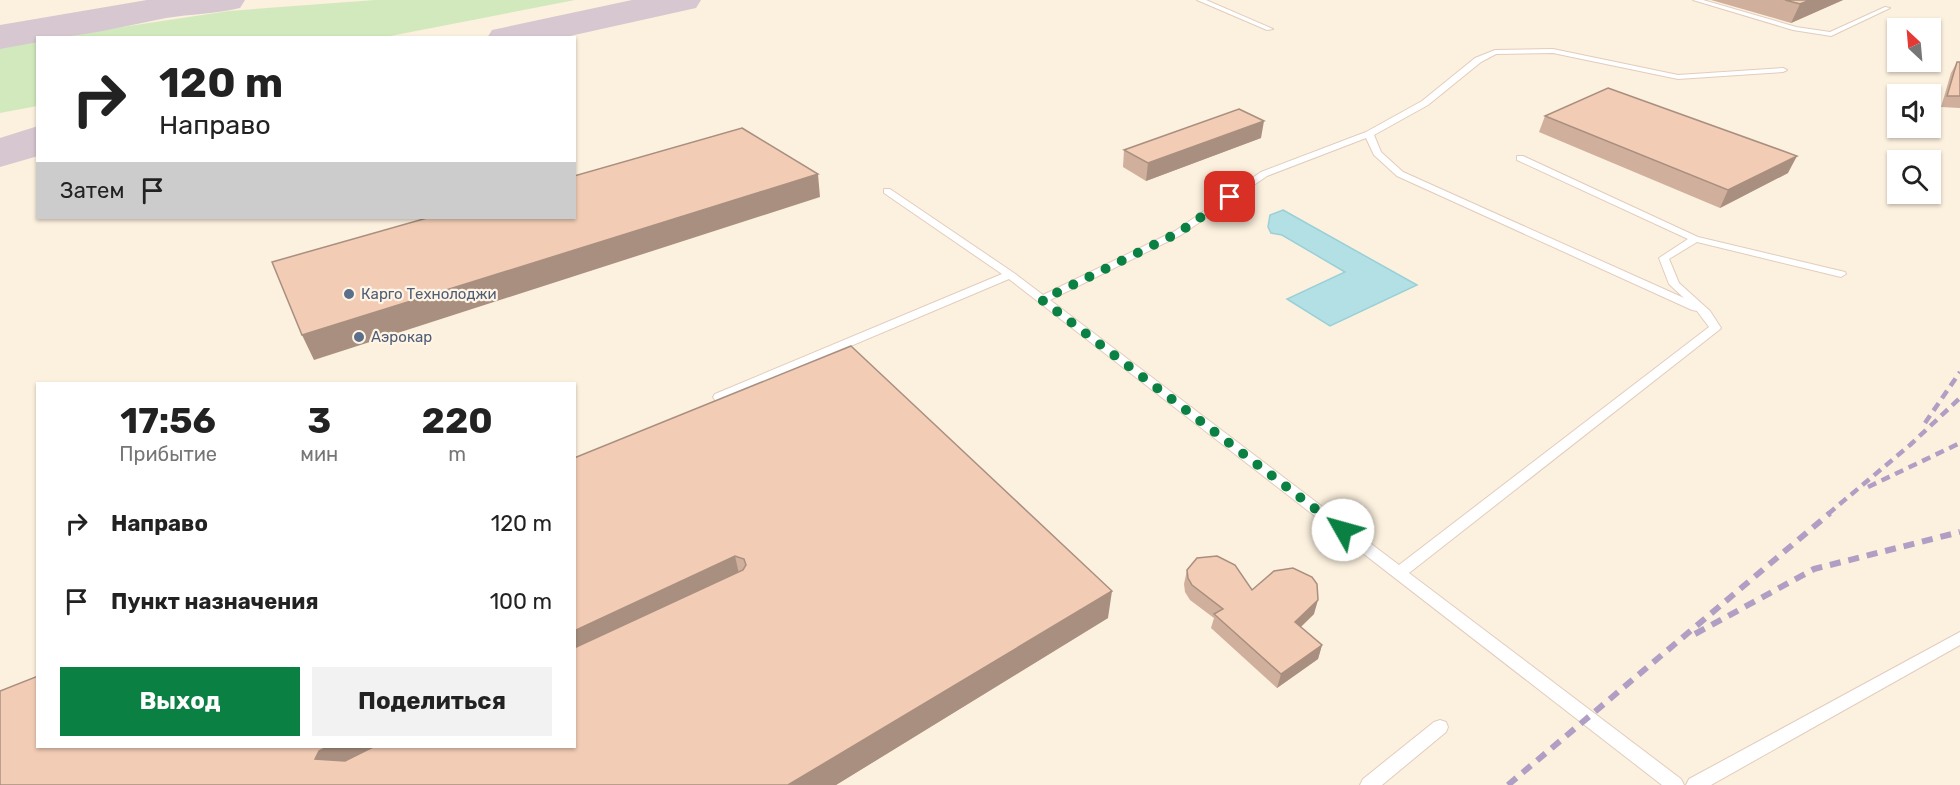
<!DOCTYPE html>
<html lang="ru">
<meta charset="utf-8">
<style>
:root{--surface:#fff;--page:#f2f2f2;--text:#222;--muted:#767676;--accent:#0b8043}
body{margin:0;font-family:Rubik,sans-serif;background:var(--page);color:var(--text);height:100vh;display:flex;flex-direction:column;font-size:22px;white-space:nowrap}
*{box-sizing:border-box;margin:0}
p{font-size:20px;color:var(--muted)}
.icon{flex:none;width:33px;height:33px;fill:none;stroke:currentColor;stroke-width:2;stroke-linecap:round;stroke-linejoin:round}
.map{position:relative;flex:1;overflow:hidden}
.details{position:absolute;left:36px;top:382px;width:540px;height:366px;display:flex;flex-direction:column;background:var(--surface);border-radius:0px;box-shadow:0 2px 4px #0004}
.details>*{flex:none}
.hud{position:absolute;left:36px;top:36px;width:540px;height:183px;border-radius:0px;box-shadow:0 2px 4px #0004;background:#fff;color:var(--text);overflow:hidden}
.needle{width:39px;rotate:334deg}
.fabs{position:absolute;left:1887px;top:18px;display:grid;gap:12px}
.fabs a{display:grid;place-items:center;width:54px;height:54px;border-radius:0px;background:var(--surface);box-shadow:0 2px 4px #0004;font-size:30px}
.pin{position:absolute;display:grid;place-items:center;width:51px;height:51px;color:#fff;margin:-26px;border-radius:12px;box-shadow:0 3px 9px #0006}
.me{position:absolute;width:66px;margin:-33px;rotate:308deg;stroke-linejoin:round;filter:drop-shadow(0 0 4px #0008)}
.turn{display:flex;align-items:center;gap:21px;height:126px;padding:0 24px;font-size:27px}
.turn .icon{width:78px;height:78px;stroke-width:2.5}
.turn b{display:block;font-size:42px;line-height:51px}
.then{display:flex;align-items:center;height:57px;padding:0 24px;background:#0003;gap:12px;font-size:22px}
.eta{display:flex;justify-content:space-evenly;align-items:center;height:102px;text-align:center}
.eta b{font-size:36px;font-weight:700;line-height:42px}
.cta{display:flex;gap:12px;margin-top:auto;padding:12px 24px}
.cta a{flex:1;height:69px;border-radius:0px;background:var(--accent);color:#fff;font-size:24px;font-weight:700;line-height:69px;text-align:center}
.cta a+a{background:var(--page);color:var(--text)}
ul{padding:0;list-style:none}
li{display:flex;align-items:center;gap:18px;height:78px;padding:0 24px}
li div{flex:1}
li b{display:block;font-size:22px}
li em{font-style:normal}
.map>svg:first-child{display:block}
</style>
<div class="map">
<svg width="1960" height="785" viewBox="0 0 1960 785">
<rect width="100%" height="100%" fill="#fcf0de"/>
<!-- green -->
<path fill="#d1e9bd" d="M375,0H575L385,37H55L229,11Z
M37,41V106L0,113V47Z"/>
<!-- water -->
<path fill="#b3e0e5" stroke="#99d0d7" stroke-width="1.5" d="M1283,210L1417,285L1330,326L1287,299L1345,272L1282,235L1271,233L1268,227L1270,215Z"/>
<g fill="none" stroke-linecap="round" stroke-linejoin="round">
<!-- taxiway -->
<path fill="#d6c7d1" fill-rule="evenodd" d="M147,0H245L240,8C215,14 191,14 166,18C124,26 81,38 38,38V42L0,49V25Z
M632,0H701L696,8L561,38H487L492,30Z
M38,126V156L0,167V138Z"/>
<defs>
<path id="lane" d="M1197,0H1206L1273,29L1267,30Z
M1693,0H1703L1796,27L1830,32L1885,7L1890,8L1831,36L1793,30Z
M1553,49L1678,75L1783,68L1787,70L1783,72L1678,79L1553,53L1496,54L1481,62L1428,105L1374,135L1381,152L1403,172L1684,298L1669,284L1659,258L1688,239L1517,160V156H1523L1698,237L1845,272L1846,274L1841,277L1697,242L1669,259L1679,283L1710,311L1721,328L1719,330L1409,573L1681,779L1684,785H1662L1009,279L723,400H715L713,397L715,394L1002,274L884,193V189H890L1014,273L1043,295L1175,231L1261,172L1366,132L1422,101L1475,58L1495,50ZM1366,138L1374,155L1397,176L1692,310L1697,311L1709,327L1399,565L1050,300L1181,235L1267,176Z
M1960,632V645L1711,785H1686L1689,779Z
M1440,720L1446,722L1448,727L1446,732L1382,785H1360L1363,779L1434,722Z"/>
</defs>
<!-- lane casing -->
<use href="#lane" stroke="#e2cdbd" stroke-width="2"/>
<!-- lane -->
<use href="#lane" fill="#fff" fill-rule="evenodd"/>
<!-- rail-far1 -->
<path stroke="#b19ec4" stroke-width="4.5" stroke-dasharray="9 6" stroke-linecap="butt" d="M1925,423L1960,372
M1868,487L1960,443
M1828,514L1910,445L1960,398"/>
<!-- rail -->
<path stroke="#b19ec4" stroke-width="6" stroke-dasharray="11 8" stroke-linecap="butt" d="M1695,634L1814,569L1960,532
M1508,785L1830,513"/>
</g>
<!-- wall -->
<path fill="#d0af9c" d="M1711,0H1843L1791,23Z
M1957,62H1960V108L1941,107L1951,73Z
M1545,116L1788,173L1720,208L1539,132Z
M1261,138L1146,181L1123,167L1124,150Z
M574,458L1108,618L836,785L38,747H574Z
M1187,570L1252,590L1314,614L1301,627L1322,645L1318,659L1277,688L1211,628L1214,618L1190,600L1185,592L1184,584Z"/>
<!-- shaded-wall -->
<path fill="#a98f7f" d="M1810,0H1843L1791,23L1800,4Z
M1264,121L1261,138L1146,181L1148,163Z
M1797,156L1788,173L1720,208L1728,190Z
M818,174L820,197L314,360L302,335Z
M735,556L741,583L574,662V631Z
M1112,591L1108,618L836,785H788Z
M1318,600L1314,614L1291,636L1295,622Z
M1322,645L1318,659L1277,688L1281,674Z
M327,747H399L337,777L315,759L319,751Z"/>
<!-- building -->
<path fill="#f2ccb5" stroke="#a98f7f" stroke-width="1.5" d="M1785,0H1810L1800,4Z
M1957,62H1960V96H1947Z
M1608,88L1797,156L1728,190L1545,116Z
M1239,109L1264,121L1148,163L1124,150Z
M742,128L818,174L302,335L272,262L427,218H574V176Z
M851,346L1112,591L788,785H0V691L38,676V747H327L319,751L315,759L345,761L373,747H574V648L743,570L746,565L744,559L735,556L574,631V458Z
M1217,556L1235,565L1252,590L1274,571L1293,568L1312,577L1317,584L1318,600L1295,622L1322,645L1281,674L1214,614L1223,609L1192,585L1188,578L1187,570L1197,558Z"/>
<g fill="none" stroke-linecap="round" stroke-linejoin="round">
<!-- route -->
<path stroke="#0b8043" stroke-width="10" stroke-dasharray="0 18" d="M1230,197L1178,233L1042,300L1343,530"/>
</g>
<!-- markers -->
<g fill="#5c6f8a" stroke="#fff4e5" stroke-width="2">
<circle cx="349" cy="294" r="6"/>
<circle cx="359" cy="337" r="6"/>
</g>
<g text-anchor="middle" stroke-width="4.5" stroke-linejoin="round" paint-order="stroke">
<!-- service labels -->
<g font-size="15" fill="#4e5e75" stroke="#fff4e5" text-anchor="start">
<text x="361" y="299">Карго Технолоджи</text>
<text x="371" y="342">Аэрокар</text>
</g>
</g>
</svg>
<div class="fabs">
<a><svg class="needle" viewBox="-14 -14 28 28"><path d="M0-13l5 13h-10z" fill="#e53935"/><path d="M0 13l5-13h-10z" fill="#767676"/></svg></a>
<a><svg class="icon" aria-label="sound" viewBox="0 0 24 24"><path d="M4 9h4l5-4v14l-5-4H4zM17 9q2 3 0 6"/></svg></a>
<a><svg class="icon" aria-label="search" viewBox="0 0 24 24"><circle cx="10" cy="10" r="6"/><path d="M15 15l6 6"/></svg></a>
</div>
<div class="pin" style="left:1230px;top:197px;background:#d93025"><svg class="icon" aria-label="arrive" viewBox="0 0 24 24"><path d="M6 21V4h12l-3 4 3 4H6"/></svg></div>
<svg class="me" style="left:1343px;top:530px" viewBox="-20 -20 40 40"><circle r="19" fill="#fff"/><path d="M0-13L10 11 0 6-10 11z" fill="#0b8043"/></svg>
<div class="hud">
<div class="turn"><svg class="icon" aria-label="right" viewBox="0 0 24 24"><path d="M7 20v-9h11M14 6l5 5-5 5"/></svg><div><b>120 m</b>Направо</div></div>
<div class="then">Затем<svg class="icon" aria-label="arrive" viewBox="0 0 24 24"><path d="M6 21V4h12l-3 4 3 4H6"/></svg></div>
</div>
<section class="details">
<div class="eta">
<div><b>17:56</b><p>Прибытие</p></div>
<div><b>3</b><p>мин</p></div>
<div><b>220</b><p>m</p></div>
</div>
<ul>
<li><svg class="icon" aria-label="right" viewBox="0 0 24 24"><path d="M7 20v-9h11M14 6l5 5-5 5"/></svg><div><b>Направо</b></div><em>120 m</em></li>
<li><svg class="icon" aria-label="arrive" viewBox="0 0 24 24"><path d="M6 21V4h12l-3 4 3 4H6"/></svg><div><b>Пункт назначения</b></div><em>100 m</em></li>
</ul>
<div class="cta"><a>Выход</a><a>Поделиться</a></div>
</section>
</div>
